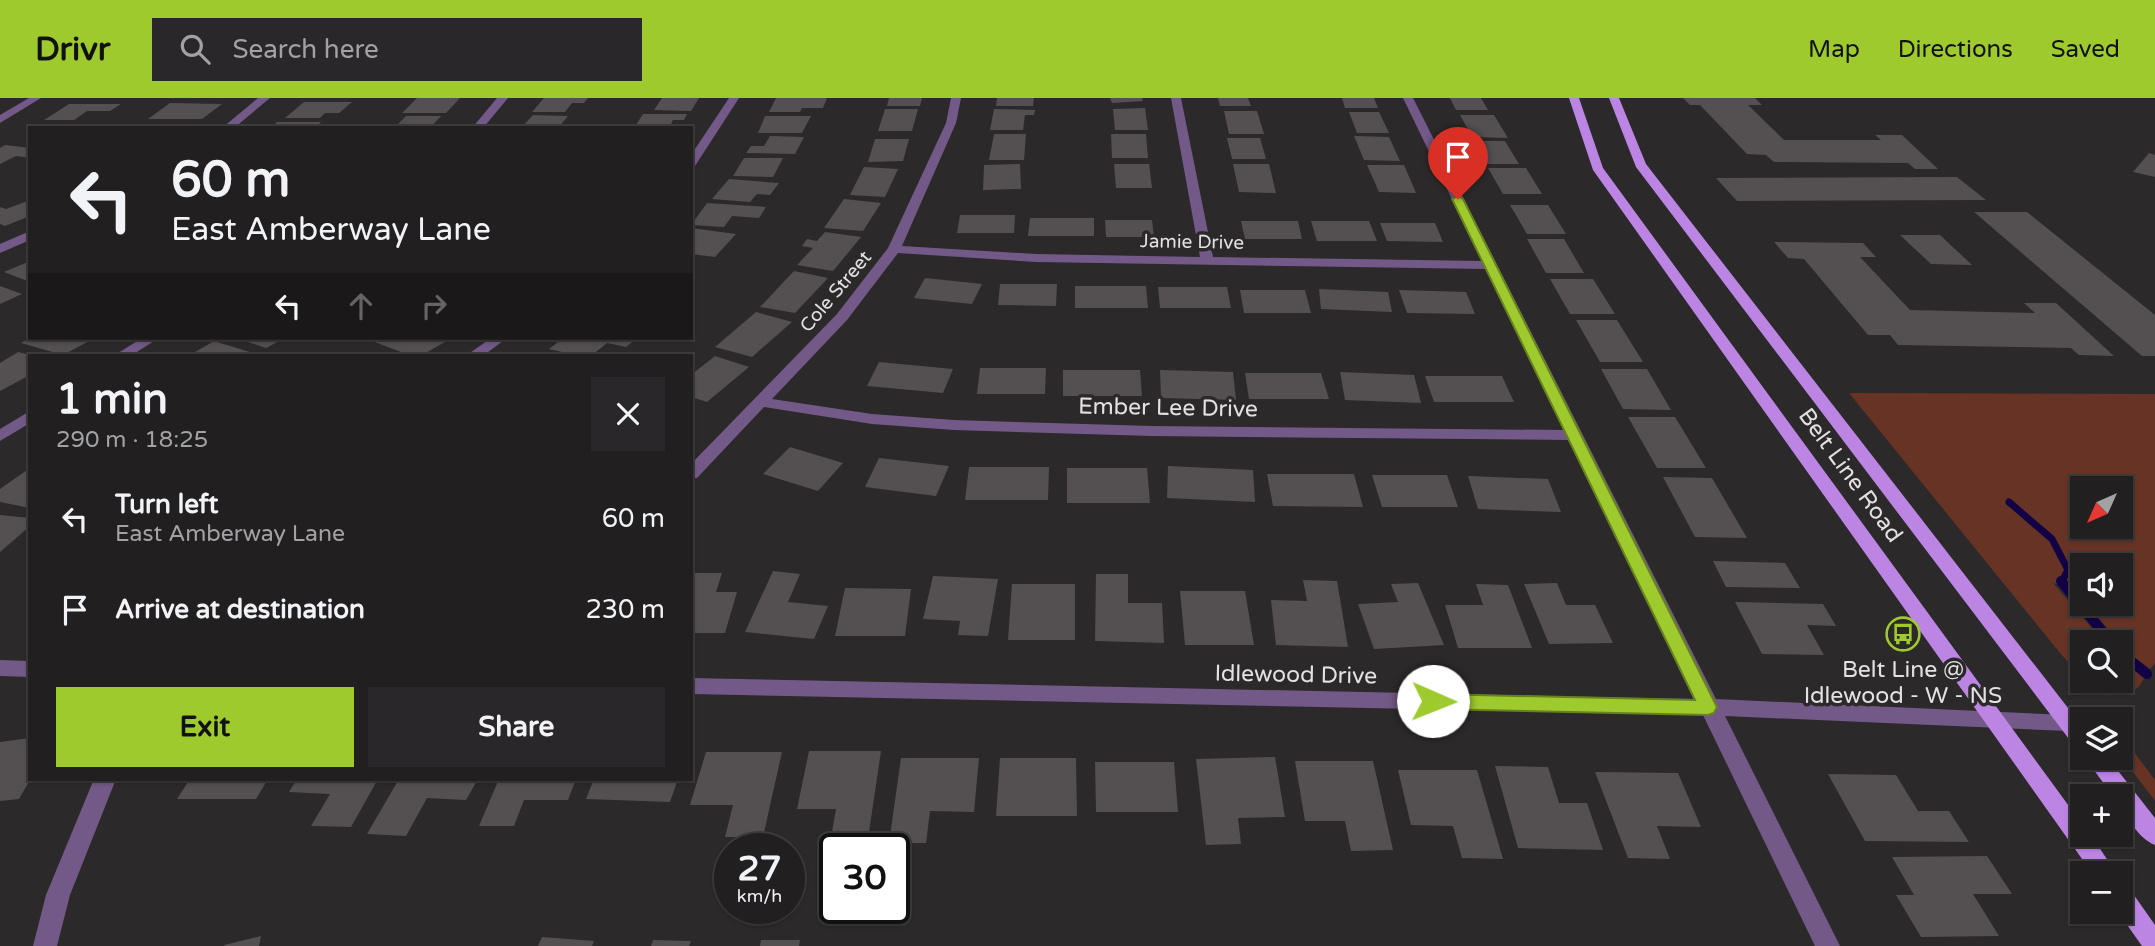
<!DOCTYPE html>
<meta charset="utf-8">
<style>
:root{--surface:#211f20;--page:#292729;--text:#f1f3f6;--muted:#a2a2a5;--line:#3e3d3e;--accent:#9fca2d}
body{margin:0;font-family:"Varela Round",sans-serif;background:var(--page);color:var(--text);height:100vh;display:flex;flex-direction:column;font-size:26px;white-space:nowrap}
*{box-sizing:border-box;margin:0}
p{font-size:23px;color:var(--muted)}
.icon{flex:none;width:38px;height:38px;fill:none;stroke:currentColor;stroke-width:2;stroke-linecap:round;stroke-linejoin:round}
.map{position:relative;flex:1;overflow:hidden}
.sheet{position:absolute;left:28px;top:256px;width:665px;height:427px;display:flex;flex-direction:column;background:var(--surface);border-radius:0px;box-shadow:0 2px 5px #0004,0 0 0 2px var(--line)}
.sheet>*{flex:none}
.top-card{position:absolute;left:28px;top:28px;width:665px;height:214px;border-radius:0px;box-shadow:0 2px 5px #0004,0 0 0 2px var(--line);background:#211f20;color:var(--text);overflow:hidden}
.needle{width:46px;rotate:225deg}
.controls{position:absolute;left:2070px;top:378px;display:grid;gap:14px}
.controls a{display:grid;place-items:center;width:63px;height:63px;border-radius:0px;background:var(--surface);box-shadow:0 2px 5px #0004,0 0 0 2px var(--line);font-size:35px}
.speed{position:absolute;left:714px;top:735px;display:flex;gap:14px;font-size:35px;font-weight:700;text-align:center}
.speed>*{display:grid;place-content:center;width:91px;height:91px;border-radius:50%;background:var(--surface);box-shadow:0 2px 5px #0004,0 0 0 2px var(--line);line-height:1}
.speed small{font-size:18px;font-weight:400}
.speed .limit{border:4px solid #111;border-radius:10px;background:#fff;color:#111}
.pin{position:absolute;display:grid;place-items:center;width:60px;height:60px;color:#fff;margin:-72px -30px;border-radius:50% 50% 50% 0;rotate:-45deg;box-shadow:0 0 7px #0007}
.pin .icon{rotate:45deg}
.me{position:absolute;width:77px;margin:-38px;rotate:91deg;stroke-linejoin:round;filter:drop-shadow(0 0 5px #0008)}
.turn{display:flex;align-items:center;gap:24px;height:147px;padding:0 28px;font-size:32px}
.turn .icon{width:91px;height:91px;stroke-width:2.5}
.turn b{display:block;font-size:49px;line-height:60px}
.lanes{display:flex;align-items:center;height:66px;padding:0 28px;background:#0003;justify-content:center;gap:35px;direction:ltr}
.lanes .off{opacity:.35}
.round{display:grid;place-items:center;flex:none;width:74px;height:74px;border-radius:0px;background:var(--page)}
.head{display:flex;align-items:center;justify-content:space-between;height:119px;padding:0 28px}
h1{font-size:42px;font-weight:700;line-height:52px}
.button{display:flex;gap:14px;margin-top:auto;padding:14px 28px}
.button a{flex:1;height:80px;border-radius:0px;background:var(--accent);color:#111;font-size:28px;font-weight:700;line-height:80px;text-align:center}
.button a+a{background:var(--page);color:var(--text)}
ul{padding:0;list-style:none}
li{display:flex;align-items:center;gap:21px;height:91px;padding:0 28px}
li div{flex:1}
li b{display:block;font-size:26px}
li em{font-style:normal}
header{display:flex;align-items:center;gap:42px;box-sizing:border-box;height:98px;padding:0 35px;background:var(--accent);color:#111}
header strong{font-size:33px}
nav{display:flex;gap:38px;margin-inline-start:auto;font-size:24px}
.search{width:490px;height:63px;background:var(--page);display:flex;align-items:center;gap:18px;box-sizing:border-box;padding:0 24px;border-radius:0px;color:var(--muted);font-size:26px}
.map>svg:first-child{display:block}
</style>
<header>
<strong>Drivr</strong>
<div class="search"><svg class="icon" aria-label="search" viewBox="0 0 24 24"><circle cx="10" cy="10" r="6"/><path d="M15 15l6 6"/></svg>Search here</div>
<nav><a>Map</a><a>Directions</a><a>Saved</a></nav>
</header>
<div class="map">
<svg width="2155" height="848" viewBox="0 0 2155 848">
<rect width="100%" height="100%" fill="#2c292b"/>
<!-- green -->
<path fill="#673324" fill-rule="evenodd" d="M1849,295L2155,296V565L2150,571L2128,554L2086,506H2121V467H2082V502L2071,490L2053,485L2104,544H2082V579L2060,555ZM2082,390H2121V429H2082Z
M2121,561L2144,580C2135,600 2117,597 2097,597L2086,583H2121Z
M2128,646L2155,682V703L2123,661L2124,651Z"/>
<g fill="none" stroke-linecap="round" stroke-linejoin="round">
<!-- stream-far1 -->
<path stroke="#120245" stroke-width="7" d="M2009,404L2052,441L2068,472L2061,485"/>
<!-- stream -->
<path stroke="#120245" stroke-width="10" d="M2061,483L2111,544
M2121,555L2147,576"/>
</g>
<!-- building -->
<path fill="#545051" d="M417,0H460L446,15H402Z
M544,0H588L584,5H572L565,14H532Z
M662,0H699L691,13L654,12Z
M776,0H827L823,10H802L800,14H769Z
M889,0H922L920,8H887Z
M997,0H1034L1033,8H996Z
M1110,0H1142L1143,3L1112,5Z
M1218,0H1248L1251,8H1220Z
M1342,0H1374L1378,10H1345Z
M1450,0H1481L1488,12H1456Z
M1683,0H1755L1762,7H1748L1784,42H1881L1875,37H1902L1938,71H1915L1908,65L1774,64L1766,57L1747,56L1700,7H1690Z
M304,4H352L339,15H325L320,20H285Z
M170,5L222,6L202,21H148Z
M69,6H121L110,13H87L74,22H44Z
M1145,10L1148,32H1115L1113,11Z
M885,11H918L912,33H878Z
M994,11L1035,12L1034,17H1025L1023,32H990Z
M1224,13H1257L1264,36H1229Z
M1349,14H1379L1389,35H1357Z
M643,16H687L684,22H673L669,30H634Z
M533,17L568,18L558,30H521Z
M1460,17H1494L1508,40L1472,39Z
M406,18H441L430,30H394Z
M765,18H811L802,35H758Z
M277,24H321L315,30H271Z
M38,26H82L76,30H32Z
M149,26L190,28V30H143Z
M994,36H1026L1024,62H989Z
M1111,36H1146L1148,60H1112Z
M770,38L804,39L795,56L746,55L751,48H764Z
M1354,38L1389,39L1400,63L1364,62Z
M1227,40H1260L1266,61H1232Z
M875,41H909L903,63L868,64Z
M1472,43H1505L1519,66H1485Z
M5,47L30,50V60L16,58L0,66V50Z
M2149,55L2155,57V79L2133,74Z
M744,60H783L773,79L733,78Z
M1020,66L1021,91L983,92L984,67Z
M1114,66H1149L1152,90H1116Z
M1233,66H1269L1276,95L1239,94Z
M1367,67H1404L1416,95L1379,94Z
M864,69L898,71L885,99L850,97Z
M1488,70H1526L1542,96H1503Z
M1957,79L1986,102L1737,103L1716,80Z
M729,81L779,85L770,97L757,96L750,104L712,101Z
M844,101L881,105L863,133L824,130Z
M30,102V118L5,128L0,126V109L6,111Z
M707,105L766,109L759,120L732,118L724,129L691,127Z
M1510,107H1548L1566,136H1527Z
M1974,114H2027L2155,217V258H2142Z
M960,117H1015L1014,135H957Z
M1030,120H1094V138H1028Z
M1105,122H1152L1154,139H1106Z
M1241,123H1298L1302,141H1245Z
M1311,123H1369L1377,143H1317Z
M1380,125H1435L1443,144L1387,143Z
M691,130L736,136L715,159L691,156Z
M825,134L861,139L833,173L797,167L813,150L802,148L807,141L817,143Z
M1900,137H1940L1972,167L1931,166Z
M1527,141H1564L1584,175H1546Z
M1774,144L1863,145L1876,159H1860L1910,212L2035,215L2024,205H2056L2114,258L2079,257L2071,250L1898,247L1890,237H1868L1804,161L1788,160Z
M30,163V184L4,174Z
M794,173L828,180L795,215L760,209Z
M925,180L982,186L972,206L914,200Z
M1550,181H1593L1615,216H1570Z
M1000,186H1057L1056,208L998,207Z
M0,188L22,196L0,206Z
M1075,188H1146L1148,210H1075Z
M1158,189H1227L1231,210H1160Z
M1319,191L1388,194L1392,214L1321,211Z
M1240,192H1305L1311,215H1244Z
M1399,192L1466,194L1475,216L1407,215Z
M756,214L792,224L752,259L715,249Z
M1576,222H1617L1643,264H1600Z
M31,240H95L63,257L21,245Z
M236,240H285L266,250Z
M378,240H452L422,257H409L372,243Z
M563,240H637L626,249L607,245L592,257H575L549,251Z
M214,243L259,257H190Z
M18,254L30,257V277L0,293V265Z
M715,258L749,269L707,304L691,299V277Z
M879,264L953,271L943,295L867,288Z
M980,270H1046L1045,296H977Z
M1601,271H1647L1671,312L1623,311Z
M1063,272H1140L1142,298H1063Z
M1160,272L1233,274L1236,302L1161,300Z
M1340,274L1414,277L1421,305L1345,302Z
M1245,275H1321L1329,301H1249Z
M1425,278H1502L1514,304H1434Z
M1628,319H1675L1706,370H1657Z
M790,349L843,365L818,393L763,376Z
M879,360L949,368L936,398L865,389Z
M1168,368L1253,372L1255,404L1167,400Z
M969,369H1049L1048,402H965Z
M30,370V410L0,404V391Z
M1067,370H1147L1150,405H1067Z
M1267,376H1354L1363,409L1273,408Z
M1372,377H1447L1458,409H1382Z
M1468,378L1548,381L1561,414L1478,411Z
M1663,379L1712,380L1747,440L1695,439Z
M0,417L30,420V428L0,454Z
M1713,463L1785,465L1800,490L1726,489Z
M773,473L800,476L788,504L828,508L814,541L745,534Z
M691,475H722L716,494H737L725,535H691Z
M1096,476H1128V505H1162L1164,545L1095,543Z
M933,478L998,481L988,538L958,537L960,523L923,521Z
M1303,482L1337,483L1348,549L1276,547L1271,502L1307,503Z
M1418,485L1444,547L1374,551L1358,506L1398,504L1391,486Z
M1557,485L1566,507H1595L1613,545L1549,546L1524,486Z
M1012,486H1075V542H1008Z
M1476,486L1508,487L1532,550H1458L1445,507H1483Z
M845,490L911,491L905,538H835Z
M1180,493H1245L1254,547H1185Z
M1735,504L1823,506L1836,528L1807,527L1824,557L1762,556Z
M30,640V682L19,701L0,703V644Z
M809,653H881L868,741L831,740L836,711H797Z
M706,654H782L763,739H725L733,707H690Z
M1275,659L1285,719L1238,720L1241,746L1206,747L1196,661Z
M901,660H979L974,714L930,713L926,745H889Z
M1000,660H1076L1077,718H996Z
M1295,663H1373L1393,752L1351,753L1345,723H1305Z
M1095,664H1174L1178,714H1096Z
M1495,668L1548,669L1559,705H1587L1603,752L1518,750Z
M1398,672H1477L1503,761L1462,760L1453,728L1411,727Z
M1595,674L1678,675L1701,729L1657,728L1670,761L1628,760Z
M1828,676L1896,677L1918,713H1949L1969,744L1865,743Z
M190,681H268L256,701H177Z
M297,681H378L351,729L311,728L330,696L289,694Z
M399,681H478L466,702L427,700L406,738L367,736Z
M499,681H576L568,702H524L514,728H479Z
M594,681H678L670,704L586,701Z
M1987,758L2012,796H1973L1999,838L1921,839L1896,797H1914L1892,759Z
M261,838L259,848H224V847Z
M542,839L594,843L592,848H538Z
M653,842L691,843L689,848H651Z
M761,842H800L799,848H760Z"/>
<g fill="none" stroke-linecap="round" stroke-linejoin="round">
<!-- minor -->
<path fill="#735987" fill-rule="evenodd" d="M29,0H41L0,25V17Z
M258,0H270L234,30H222Z
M497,0H508L483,30H472Z
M729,0H739L695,68L691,69V57Z
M951,0H961L956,25L902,148L1036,156L1200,159L1171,0H1181L1213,159L1482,163L1403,0H1413L1716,601L2067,617L2074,619L2077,625L2074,631L2067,633L1725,618L1840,848H1815L1703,617L691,596V580L1695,601L1569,342L1152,338L954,332L872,326L764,309L697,380L691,381V366L837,216L888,150L946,25ZM898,155L1036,164L1486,171L1564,332L1152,328L954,322L872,316L772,301L847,222Z
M30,133V142L0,155V146Z
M142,240H159L132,257H115Z
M491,240H507L484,257H467Z
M30,313V325L0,343V331Z
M0,562L30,563V579L0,578Z
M94,681H116L70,797L57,848H33L46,797Z"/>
<!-- primary -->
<path fill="#bc85e4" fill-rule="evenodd" d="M1569,0H1579L1603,70L2082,726V737H2091L2116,775H2092L1593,72Z
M1609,0H1619L1646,66L2082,628V651L2075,649L1636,69Z
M2085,660H2108L2155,720V747C2139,741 2121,715 2121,698H2113Z
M2121,787L2129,790L2155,827V848H2142L2118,814H2121Z"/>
</g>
<!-- route -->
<path fill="#9fca2d" stroke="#67831d" stroke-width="2" d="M1458,98L1463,101L1717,609L1714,615L1708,617L1433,611L1427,609L1424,603L1427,598L1433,596L1695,602L1452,101Z"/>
<!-- icons -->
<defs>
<symbol id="bus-ring" viewBox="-11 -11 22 22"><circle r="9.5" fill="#2c292b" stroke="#9fca2d" stroke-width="1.5"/><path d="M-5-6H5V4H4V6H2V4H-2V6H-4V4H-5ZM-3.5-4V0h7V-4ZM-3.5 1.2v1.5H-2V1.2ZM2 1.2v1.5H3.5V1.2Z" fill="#9fca2d"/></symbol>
</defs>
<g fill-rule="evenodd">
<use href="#bus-ring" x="1884" y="517" width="38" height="38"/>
</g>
<g text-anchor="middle" stroke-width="7" stroke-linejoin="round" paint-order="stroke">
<!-- far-street labels -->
<g font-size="19" fill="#e3e1e2" stroke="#2c292b">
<text transform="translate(1192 143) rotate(1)" y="7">Jamie Drive</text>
<text transform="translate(835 193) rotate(-50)" y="7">Cole Street</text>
</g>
<!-- street labels -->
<g font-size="23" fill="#e3e1e2" stroke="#2c292b">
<text transform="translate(1168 309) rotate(1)" y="8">Ember Lee Drive</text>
<text transform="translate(1851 377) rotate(54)" y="8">Belt Line Road</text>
<text transform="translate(1296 576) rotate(1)" y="8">Idlewood Drive</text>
</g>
<!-- poi labels -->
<g font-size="23" fill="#e3e1e2" stroke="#2c292b">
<text x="1903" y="579">Belt Line @<tspan x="1903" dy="26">Idlewood - W - NS</tspan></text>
</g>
</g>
</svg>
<div class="controls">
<a><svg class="needle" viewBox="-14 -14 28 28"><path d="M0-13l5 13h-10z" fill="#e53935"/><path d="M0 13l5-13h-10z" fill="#a2a2a5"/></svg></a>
<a><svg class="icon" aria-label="sound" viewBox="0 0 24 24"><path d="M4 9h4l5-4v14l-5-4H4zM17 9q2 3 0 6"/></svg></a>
<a><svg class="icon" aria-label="search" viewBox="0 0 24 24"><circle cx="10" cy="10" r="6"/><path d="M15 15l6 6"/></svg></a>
<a><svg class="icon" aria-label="layers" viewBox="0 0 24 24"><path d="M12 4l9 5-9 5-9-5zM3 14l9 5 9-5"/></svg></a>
<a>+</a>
<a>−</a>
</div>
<div class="speed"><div>27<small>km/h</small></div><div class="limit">30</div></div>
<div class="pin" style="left:1458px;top:101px;background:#d93025"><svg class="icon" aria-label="arrive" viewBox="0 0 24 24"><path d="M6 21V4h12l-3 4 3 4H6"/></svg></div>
<svg class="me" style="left:1433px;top:603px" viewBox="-20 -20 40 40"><circle r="19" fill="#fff"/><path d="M0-13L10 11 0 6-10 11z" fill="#9fca2d"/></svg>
<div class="top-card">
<div class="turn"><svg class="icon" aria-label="left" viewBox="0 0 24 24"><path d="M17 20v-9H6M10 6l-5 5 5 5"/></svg><div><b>60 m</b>East Amberway Lane</div></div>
<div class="lanes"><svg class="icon" aria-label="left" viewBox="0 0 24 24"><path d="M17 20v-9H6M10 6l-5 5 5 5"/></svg><svg class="icon off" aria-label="ahead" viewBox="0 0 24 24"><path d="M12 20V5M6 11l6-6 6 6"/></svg><svg class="icon off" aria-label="right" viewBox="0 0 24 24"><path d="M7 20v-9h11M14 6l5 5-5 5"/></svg></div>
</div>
<section class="sheet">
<div class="head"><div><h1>1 min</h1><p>290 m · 18:25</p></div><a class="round"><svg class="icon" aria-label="close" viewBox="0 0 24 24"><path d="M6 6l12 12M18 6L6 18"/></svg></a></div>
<ul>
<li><svg class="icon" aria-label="left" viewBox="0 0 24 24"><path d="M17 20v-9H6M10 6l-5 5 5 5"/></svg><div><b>Turn left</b><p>East Amberway Lane</p></div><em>60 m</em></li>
<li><svg class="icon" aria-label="arrive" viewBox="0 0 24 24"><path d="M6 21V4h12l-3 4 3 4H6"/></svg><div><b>Arrive at destination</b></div><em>230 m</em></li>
</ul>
<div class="button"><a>Exit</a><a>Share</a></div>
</section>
</div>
